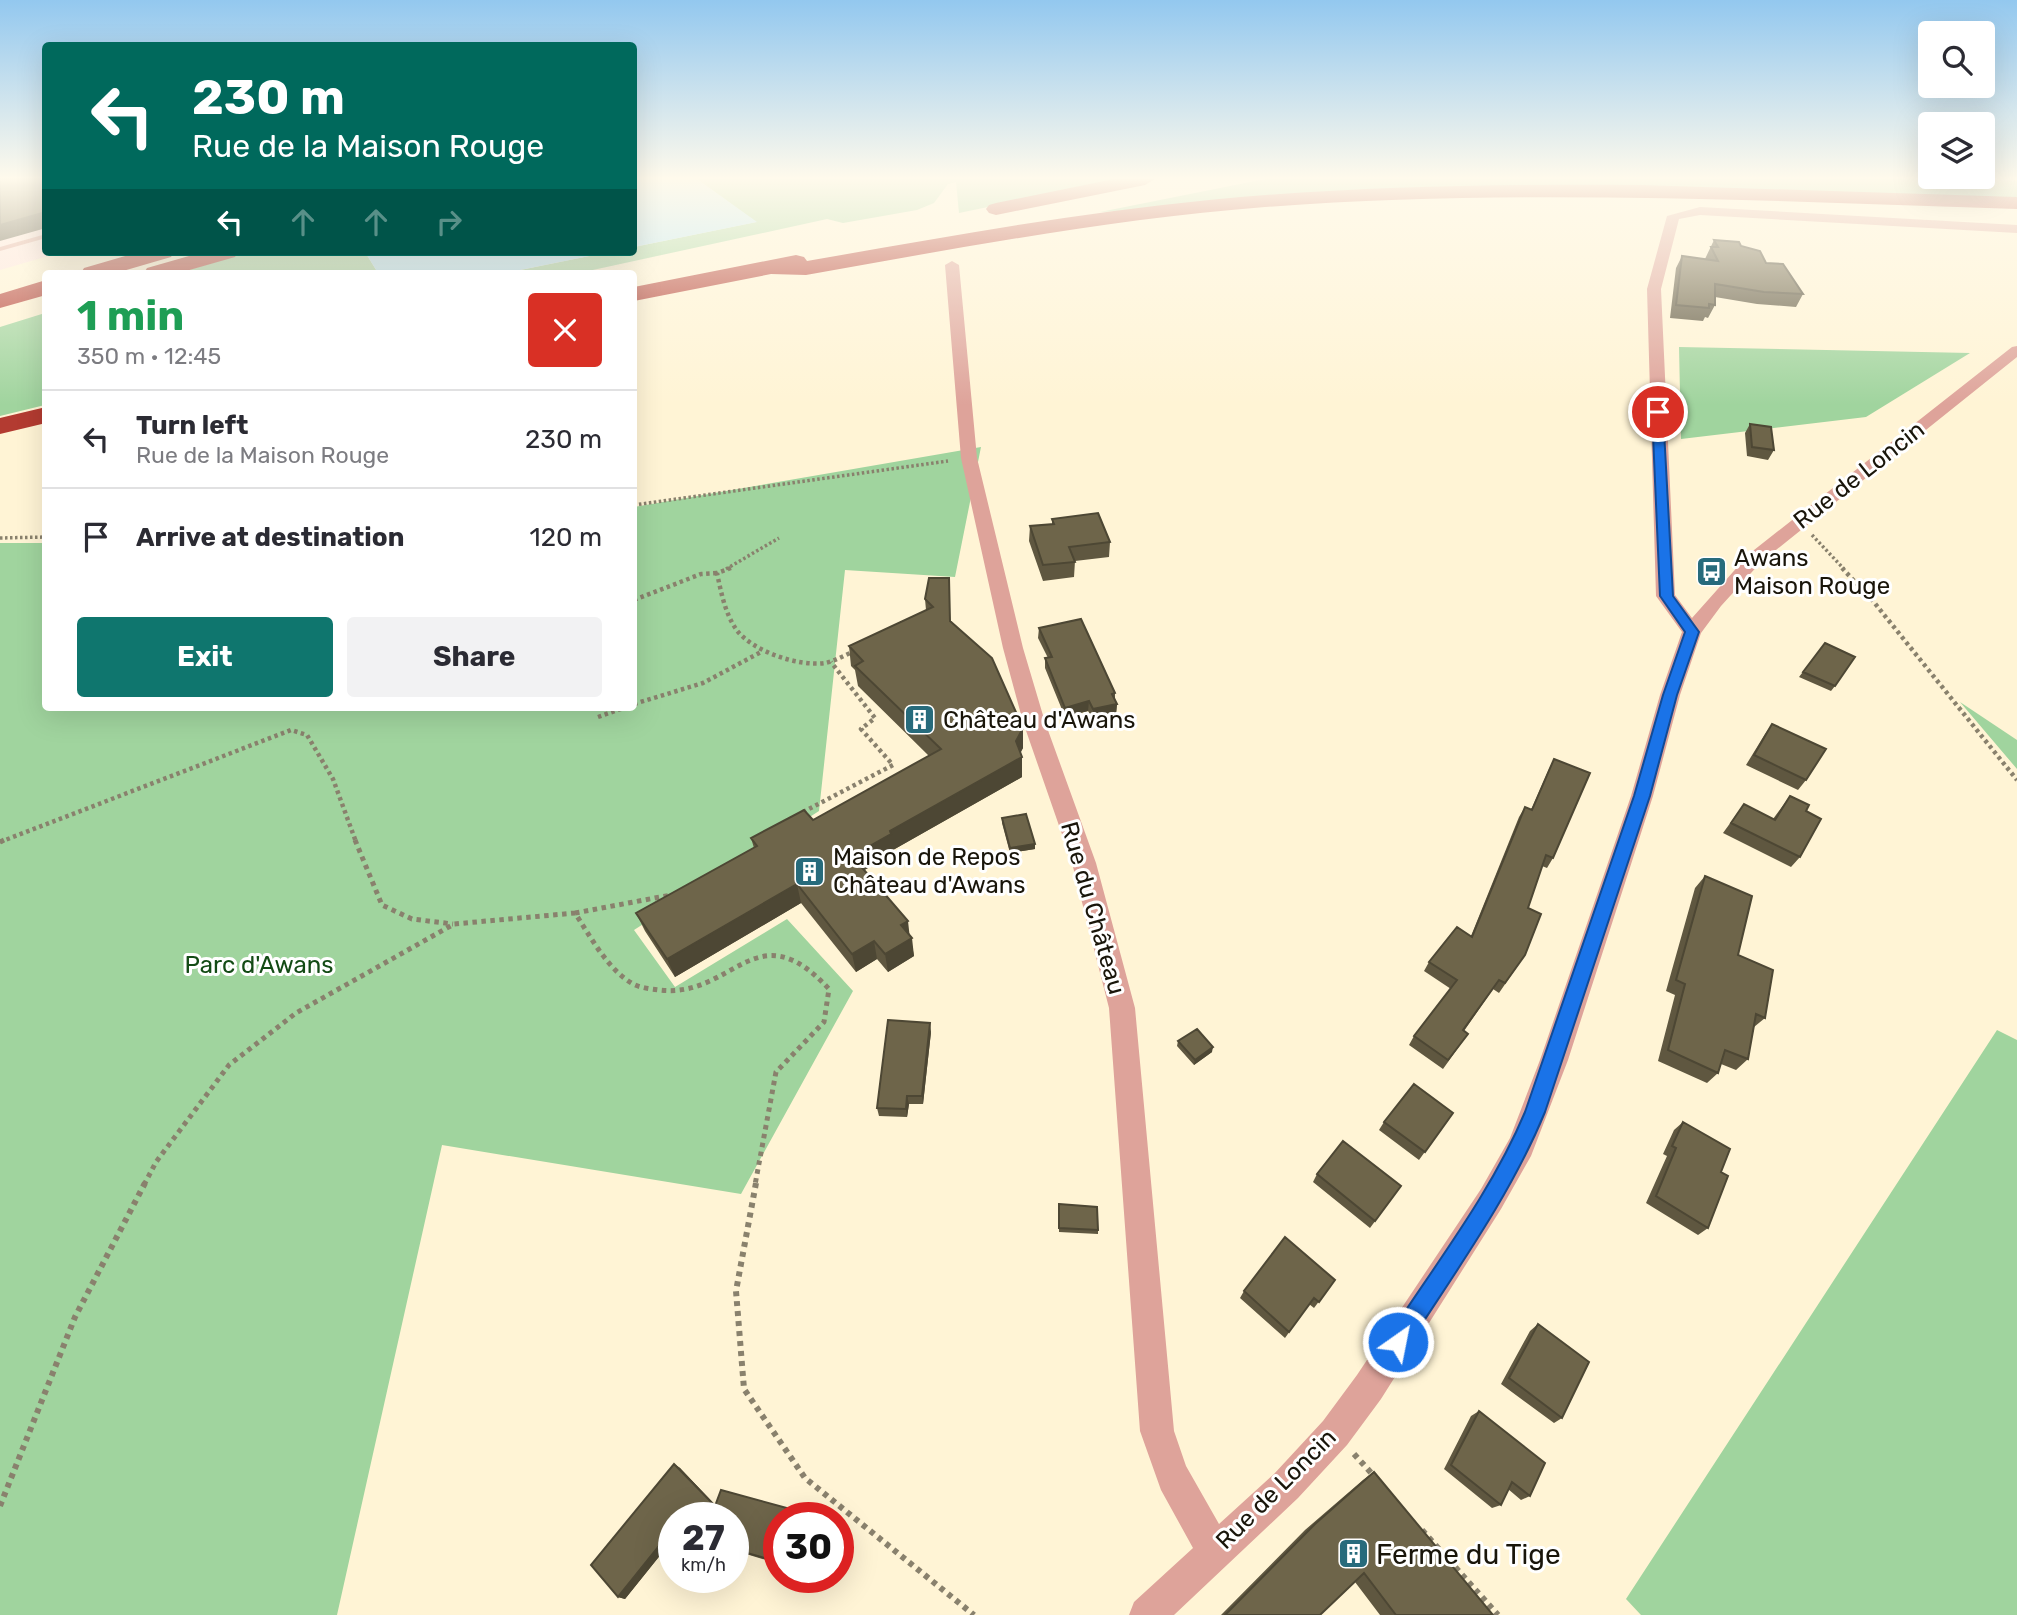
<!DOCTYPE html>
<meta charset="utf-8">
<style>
:root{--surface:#fff;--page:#f2f2f3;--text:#2b2b33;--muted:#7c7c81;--line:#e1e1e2;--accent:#0f766e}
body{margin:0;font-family:Rubik,sans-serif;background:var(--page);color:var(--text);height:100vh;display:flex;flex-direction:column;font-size:26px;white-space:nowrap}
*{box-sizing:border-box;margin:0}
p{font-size:23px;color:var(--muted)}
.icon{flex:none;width:38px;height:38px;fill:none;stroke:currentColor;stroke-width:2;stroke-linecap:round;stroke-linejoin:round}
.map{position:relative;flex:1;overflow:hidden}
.drawer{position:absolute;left:42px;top:270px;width:595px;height:441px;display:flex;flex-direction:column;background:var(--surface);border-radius:7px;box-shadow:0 7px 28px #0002}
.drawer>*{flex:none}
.guide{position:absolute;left:42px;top:42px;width:595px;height:214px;border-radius:7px;box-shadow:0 7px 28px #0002;background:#00695c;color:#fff;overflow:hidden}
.controls{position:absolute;left:1918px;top:21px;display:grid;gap:14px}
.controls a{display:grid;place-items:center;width:77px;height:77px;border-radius:7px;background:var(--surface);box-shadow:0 7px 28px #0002;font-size:35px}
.speed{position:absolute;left:658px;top:1502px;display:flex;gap:14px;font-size:35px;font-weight:700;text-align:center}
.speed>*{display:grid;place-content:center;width:91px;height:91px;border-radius:50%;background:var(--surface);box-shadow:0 7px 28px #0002;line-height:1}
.speed small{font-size:18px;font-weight:400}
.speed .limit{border:10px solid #d22;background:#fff;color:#111}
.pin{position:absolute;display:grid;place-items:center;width:60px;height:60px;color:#fff;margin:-30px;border:4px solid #fff;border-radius:50%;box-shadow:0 2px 7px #0007}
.me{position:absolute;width:77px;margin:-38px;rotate:33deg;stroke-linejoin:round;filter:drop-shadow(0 0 5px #0008)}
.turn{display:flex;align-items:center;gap:24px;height:147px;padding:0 35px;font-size:32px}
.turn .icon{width:91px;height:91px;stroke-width:2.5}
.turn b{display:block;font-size:49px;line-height:60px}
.lanes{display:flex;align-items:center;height:66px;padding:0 35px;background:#0003;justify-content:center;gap:35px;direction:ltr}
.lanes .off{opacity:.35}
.round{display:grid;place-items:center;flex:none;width:74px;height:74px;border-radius:7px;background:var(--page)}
.headline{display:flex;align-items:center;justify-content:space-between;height:119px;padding:0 35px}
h1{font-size:42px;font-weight:700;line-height:52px;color:#1e9e55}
.cta{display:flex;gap:14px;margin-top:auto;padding:14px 35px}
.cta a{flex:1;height:80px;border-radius:7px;background:var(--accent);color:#fff;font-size:28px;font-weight:700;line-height:80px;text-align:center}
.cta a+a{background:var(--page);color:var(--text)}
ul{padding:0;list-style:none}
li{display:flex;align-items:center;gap:21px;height:98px;padding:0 35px;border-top:2px solid var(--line)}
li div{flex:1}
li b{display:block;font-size:26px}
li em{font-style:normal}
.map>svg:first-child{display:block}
</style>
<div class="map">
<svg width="2017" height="1615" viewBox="0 0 2017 1615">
<rect width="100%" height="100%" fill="#fff4d5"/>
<!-- commercial -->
<path fill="#fee3e0" d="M0,179H45L46,252H62L0,270Z"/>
<!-- green -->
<path fill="#a0d49e" d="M697,179H1122L959,213L956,182L948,184L934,203L917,210L843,223L827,219L579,273H505L609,252H634V247L756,222Z
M1265,179H1988L2017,181V199L1592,186L1100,212Z
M249,252H365L378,273H178Z
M45,313V405L0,416V327Z
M1679,347L1970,353L1866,417L1681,439Z
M981,447L955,577L845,570L819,811L634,930L675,987L787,919L853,991L741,1194L442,1145L337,1615H0V543H45L46,707H634V507Z
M1960,702L2017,740V769Z
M1997,1030L2017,1040V1615H1641L1626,1599Z"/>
<!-- water -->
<path fill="#b3e6fa" d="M634,179H697L757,222L634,247Z
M365,252H609L505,273H378Z"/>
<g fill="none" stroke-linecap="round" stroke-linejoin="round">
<!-- path-far3 -->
<path stroke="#89816d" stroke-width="3.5" stroke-dasharray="2.5 2.5" stroke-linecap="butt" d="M634,505L948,461
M1812,535L1844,569
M0,538L46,537
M726,569L779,538"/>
<!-- path-far2 -->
<path stroke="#89816d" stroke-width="4.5" stroke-dasharray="3.5 3.5" stroke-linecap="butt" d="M731,568L717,573C721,592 725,613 736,629C751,651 799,667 825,663C835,661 845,655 855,651
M1842,568L1873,601L2017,780
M634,600L701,574L717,573
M634,704L703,683L761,652
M598,717L626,707
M803,812L893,765L861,729L875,718L831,662
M0,842L291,730L307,735L333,779L356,842"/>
<!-- path-far1 -->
<path stroke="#89816d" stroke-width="5" stroke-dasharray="4.5 4.5" stroke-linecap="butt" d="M355,840L382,905L412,919L453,924
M0,842L4,840
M575,913L671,895
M144,1185L156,1162L229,1065L296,1013L454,924L575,913C590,936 608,970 633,984C641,988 651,989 659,990C734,999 755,909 829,989L824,1022L776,1072L755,1185"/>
<!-- path -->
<path stroke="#89816d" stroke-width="6" stroke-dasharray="5 5" stroke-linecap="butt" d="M756,1183L736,1291L744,1389L805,1478L974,1615
M1354,1454L1374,1476
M0,1506L75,1317L145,1183
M1422,1530L1498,1615"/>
<!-- service -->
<path fill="#dea39a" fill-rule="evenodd" d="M46,234V238L0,251V247Z"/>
<!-- minor -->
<path fill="#dea39a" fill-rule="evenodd" d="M1700,207L2017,225V233L1700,215L1679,219L1661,289L1675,595L1692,618L1749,554L2012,347L2017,346V357L1761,562L1721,606L1701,633L1680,695L1653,796L1568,1060L1531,1156L1501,1209L1381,1399L1347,1445L1298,1498L1174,1615H1129L1134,1602L1193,1548L1161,1490L1140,1431L1109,1008L1072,863L1023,722L1003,648L961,458L945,265L952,261L959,265L977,458L1023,648L1045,722L1096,863L1135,1008L1174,1431L1186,1466L1219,1524L1274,1474L1323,1421L1357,1375L1481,1189L1510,1138L1540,1060L1631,796L1660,695L1682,632L1656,596L1647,289L1667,216Z"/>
<!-- motorway -->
<path fill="#b33b31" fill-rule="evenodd" d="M1114,179H1155L1145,185L996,215L989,213L986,209L989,205L996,203Z
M1642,185L2017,197V209C1767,201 1516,188 1265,207C1111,219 958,248 806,275L771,274L634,301V287L796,255L804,257L807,261C940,238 1074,213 1209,200C1353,186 1497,184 1642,185Z
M139,252H174L171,257L116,273H81L84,268Z
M203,252H238L235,257L179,273H144L147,268Z
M46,280V295L0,308V294Z
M46,407V423L0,434V418Z"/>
</g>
<!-- wall -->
<path fill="#5f5740" d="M1714,240L1741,246L1766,263L1803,294L1796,307L1757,304L1715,297V305L1708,318L1705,317L1703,321L1670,318L1676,268L1682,256L1705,259Z
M1750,424L1774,450L1768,460L1747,456L1745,433Z
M1052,519L1110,542L1109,557L1075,561L1074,577L1043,581L1029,541L1030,526L1052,524Z
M925,599L951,621L1023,748L1020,752L1022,777L893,850L894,853L864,870L910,935L914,956L888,972L877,959L856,972L801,903L675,977L645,931L636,913L754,848L751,838L813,820L929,756L858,686L855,670L851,666L849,646L926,610Z
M1039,628L1115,693V699L1117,704L1116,714L1093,719L1088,711L1065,717L1045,668V658H1048L1038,638Z
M1825,643L1835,686L1831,691L1799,677Z
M1772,724L1806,780L1798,790L1746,765L1765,734Z
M1554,759L1553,858L1547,868L1542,866L1528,908L1525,955L1499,993L1493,989L1464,1031L1468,1034L1443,1069L1409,1045L1414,1036L1451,989L1424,971L1429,962L1471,936L1519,817L1525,807L1531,810L1549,769Z
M1790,796L1806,811L1800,857L1791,867L1723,833L1744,804L1773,819Z
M1002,818L1035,844V849L1010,853L1002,823Z
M1705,876L1765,1018L1754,1027L1748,1059L1736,1070L1721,1064L1718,1073L1707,1083L1658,1061L1675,995L1666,991L1695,888Z
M931,1032L923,1104H909L907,1117L879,1116L877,1108Z
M1178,1041L1212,1052L1194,1065L1177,1046Z
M1453,1113L1419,1160L1379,1130L1384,1122Z
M1683,1122L1721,1172L1708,1228L1698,1235L1646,1203L1667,1156L1663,1154L1674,1130Z
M1317,1174L1401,1186L1370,1228L1313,1182Z
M1059,1204L1098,1230V1234L1059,1232Z
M1335,1280L1314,1308L1309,1304L1285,1338L1240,1298L1244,1291Z
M1538,1324L1562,1418L1554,1423L1501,1384L1530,1331Z
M1479,1411L1530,1496L1521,1500L1508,1489L1501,1505L1492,1508L1444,1469L1471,1416Z
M674,1464L680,1468L715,1505L779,1517V1564L733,1550V1517H674V1538L625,1599L618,1597Z
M1374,1472L1493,1615H1380L1355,1582L1320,1615H1221L1305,1530L1363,1480Z"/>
<!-- shaded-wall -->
<path fill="#4d4734" d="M46,212V228L0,241V225Z
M1089,701L1088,711L1065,717V708Z
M1117,704L1116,714L1093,719V709Z
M1023,728V748L1017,760L1022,757V777L893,850L894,853L856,875L852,856L890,831L1016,741Z
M1035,844V849L1010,853V848Z
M797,884L801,903L675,977L667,959Z
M908,921L910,939L912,938L914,956L888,972L885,954L901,925Z
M874,941L877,959L856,972L852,954Z
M930,1023L931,1032L923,1104L922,1096Z
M1213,1047L1212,1052L1194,1065L1195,1060Z
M907,1096L909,1104L907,1117L906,1109Z
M674,1464L680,1468L720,1510L715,1506Z
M671,1531L674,1532V1538L625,1599L618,1597Z"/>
<!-- building -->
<path fill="#6e654a" stroke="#4d4734" stroke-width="2" d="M0,179H46V212L0,225Z
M1714,240L1739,242L1741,246L1760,251L1766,263L1783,264L1803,294L1764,292L1715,284V305L1709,304V308L1676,305L1682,256L1718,261L1711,247H1718Z
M1750,424L1771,427L1774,450L1752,447Z
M1098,513L1110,542L1069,547L1075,562L1043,565L1030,526L1054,524L1052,519Z
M929,578H949L950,621L992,658L1023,728L1016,741L1022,757L890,831L891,834L852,856L908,921L901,925L912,938L885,954L874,941L852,954L797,884L667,959L636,913L757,846L751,838L804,810L813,820L941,749L855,666L863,661L849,646L933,607L925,599Z
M1081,619L1115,693L1112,694L1117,704L1093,709L1089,701L1065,708L1045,658L1052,657L1039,628Z
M1825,643L1855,657L1835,686L1803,672Z
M1772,724L1826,749L1806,780L1754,755Z
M1554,759L1590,773L1553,858L1546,855L1528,908L1541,914L1525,955L1505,983L1499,980L1463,1030L1468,1034L1448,1060L1414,1036L1457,980L1429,962L1457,927L1472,937L1525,807L1532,810Z
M1790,796L1809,805L1806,811L1821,819L1800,857L1731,823L1744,804L1775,820Z
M1026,814L1035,844L1010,848L1002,818Z
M1705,876L1752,896L1738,955L1773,970L1765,1018L1756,1014L1748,1059L1725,1050L1718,1073L1668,1050L1685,984L1676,980Z
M888,1020L930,1023L922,1096H907L906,1109L877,1108Z
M1197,1029L1213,1047L1195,1060L1178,1041Z
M1414,1084L1453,1113L1425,1152L1384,1122Z
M1683,1122L1730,1149L1721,1172L1728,1176L1708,1228L1656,1196L1676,1148L1672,1146Z
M1343,1141L1401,1186L1375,1221L1317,1174Z
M1059,1204L1097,1207L1098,1230L1059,1228Z
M1285,1237L1335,1280L1319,1302L1314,1298L1289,1332L1244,1291Z
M1538,1324L1589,1362L1562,1418L1509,1378Z
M1479,1411L1545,1463L1530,1496L1512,1482L1501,1505L1451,1465Z
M674,1464L715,1506L721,1490L805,1513L804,1517H779V1562L733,1549V1517H674V1531H671L618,1597L591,1565Z
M1374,1472L1493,1615H1396L1364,1573L1320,1615H1225L1315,1524Z"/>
<!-- sky -->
<linearGradient id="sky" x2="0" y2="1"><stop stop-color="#93c8ef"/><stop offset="0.44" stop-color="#fffaec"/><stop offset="1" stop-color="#fffaec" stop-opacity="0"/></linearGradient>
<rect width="2017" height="405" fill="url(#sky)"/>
<!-- route -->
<path fill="#1a73e8" stroke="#114b97" stroke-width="2" d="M1658,409L1663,412L1673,596L1699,632L1677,695L1650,796L1545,1112C1510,1197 1455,1272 1405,1350L1398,1353L1390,1350L1386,1342L1390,1334C1437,1262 1492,1191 1525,1112L1634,796L1663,695L1685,632L1660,596L1652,412Z"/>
<!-- icons -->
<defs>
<symbol id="bus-square" viewBox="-11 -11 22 22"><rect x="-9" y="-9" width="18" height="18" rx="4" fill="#276b7c" stroke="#fff"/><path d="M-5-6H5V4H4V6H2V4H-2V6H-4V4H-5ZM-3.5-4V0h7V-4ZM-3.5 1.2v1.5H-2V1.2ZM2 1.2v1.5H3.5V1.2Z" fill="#fff"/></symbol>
<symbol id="building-square" viewBox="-11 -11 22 22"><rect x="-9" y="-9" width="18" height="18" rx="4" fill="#276b7c" stroke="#fff"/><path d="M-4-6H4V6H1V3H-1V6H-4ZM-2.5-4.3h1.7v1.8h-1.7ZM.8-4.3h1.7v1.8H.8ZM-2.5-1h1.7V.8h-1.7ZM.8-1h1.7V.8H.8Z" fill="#fff"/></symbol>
</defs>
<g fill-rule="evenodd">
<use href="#bus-square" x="1694" y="554" width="35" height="35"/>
<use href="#building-square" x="902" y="702" width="35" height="35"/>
<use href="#building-square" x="792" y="854" width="35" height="35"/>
<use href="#building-square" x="1336" y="1536" width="35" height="35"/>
</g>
<g text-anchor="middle" stroke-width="6" stroke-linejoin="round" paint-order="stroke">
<!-- street labels -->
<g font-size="24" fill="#19150a" stroke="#fff">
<text transform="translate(1859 475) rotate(-38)" y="8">Rue de Loncin</text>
<text transform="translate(1093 908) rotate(74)" y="8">Rue du Château</text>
<text transform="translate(1276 1489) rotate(-45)" y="8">Rue de Loncin</text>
</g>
<!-- poi labels -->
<g font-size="24" fill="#19150a" stroke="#fff" text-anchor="start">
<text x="1734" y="566">Awans<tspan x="1734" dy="28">Maison Rouge</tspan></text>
<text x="943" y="728">Château d'Awans</text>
<text x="833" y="865">Maison de Repos<tspan x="833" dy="28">Château d'Awans</tspan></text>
</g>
<!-- park labels -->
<g font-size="24" fill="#134b15" stroke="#fff">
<text x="259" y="973">Parc d'Awans</text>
</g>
<!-- near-poi labels -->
<g font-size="28" fill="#19150a" stroke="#fff" text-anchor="start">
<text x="1376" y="1564">Ferme du Tige</text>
</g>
</g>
</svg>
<div class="controls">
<a><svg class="icon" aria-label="search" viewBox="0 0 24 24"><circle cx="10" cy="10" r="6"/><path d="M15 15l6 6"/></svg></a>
<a><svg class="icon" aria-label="layers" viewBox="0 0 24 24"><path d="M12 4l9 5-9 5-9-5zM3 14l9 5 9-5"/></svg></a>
</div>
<div class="speed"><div>27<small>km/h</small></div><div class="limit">30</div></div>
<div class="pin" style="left:1658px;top:412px;background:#d93025"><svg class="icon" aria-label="arrive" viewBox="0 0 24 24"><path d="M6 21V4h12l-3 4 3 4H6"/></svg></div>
<svg class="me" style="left:1398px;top:1342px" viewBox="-20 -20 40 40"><circle r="17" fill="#1a73e8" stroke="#fff" stroke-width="3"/><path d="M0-11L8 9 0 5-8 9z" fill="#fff"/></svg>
<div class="guide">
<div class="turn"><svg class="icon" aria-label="left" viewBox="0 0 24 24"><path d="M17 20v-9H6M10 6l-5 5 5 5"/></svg><div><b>230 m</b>Rue de la Maison Rouge</div></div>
<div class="lanes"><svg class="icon" aria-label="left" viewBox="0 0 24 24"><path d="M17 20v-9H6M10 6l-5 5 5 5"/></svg><svg class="icon off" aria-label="ahead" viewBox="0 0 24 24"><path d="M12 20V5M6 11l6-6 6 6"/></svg><svg class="icon off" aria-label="ahead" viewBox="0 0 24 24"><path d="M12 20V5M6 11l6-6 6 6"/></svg><svg class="icon off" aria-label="right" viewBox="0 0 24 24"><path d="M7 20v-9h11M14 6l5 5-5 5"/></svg></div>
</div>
<section class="drawer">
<div class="headline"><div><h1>1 min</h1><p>350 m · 12:45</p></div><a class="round" style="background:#d93025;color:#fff"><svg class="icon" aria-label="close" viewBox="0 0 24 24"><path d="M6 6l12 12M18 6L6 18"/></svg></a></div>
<ul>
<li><svg class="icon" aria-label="left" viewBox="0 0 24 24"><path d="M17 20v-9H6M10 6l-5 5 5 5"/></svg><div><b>Turn left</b><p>Rue de la Maison Rouge</p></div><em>230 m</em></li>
<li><svg class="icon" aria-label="arrive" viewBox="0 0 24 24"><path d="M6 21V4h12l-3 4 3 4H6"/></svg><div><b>Arrive at destination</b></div><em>120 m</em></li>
</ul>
<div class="cta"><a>Exit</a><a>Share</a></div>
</section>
</div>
